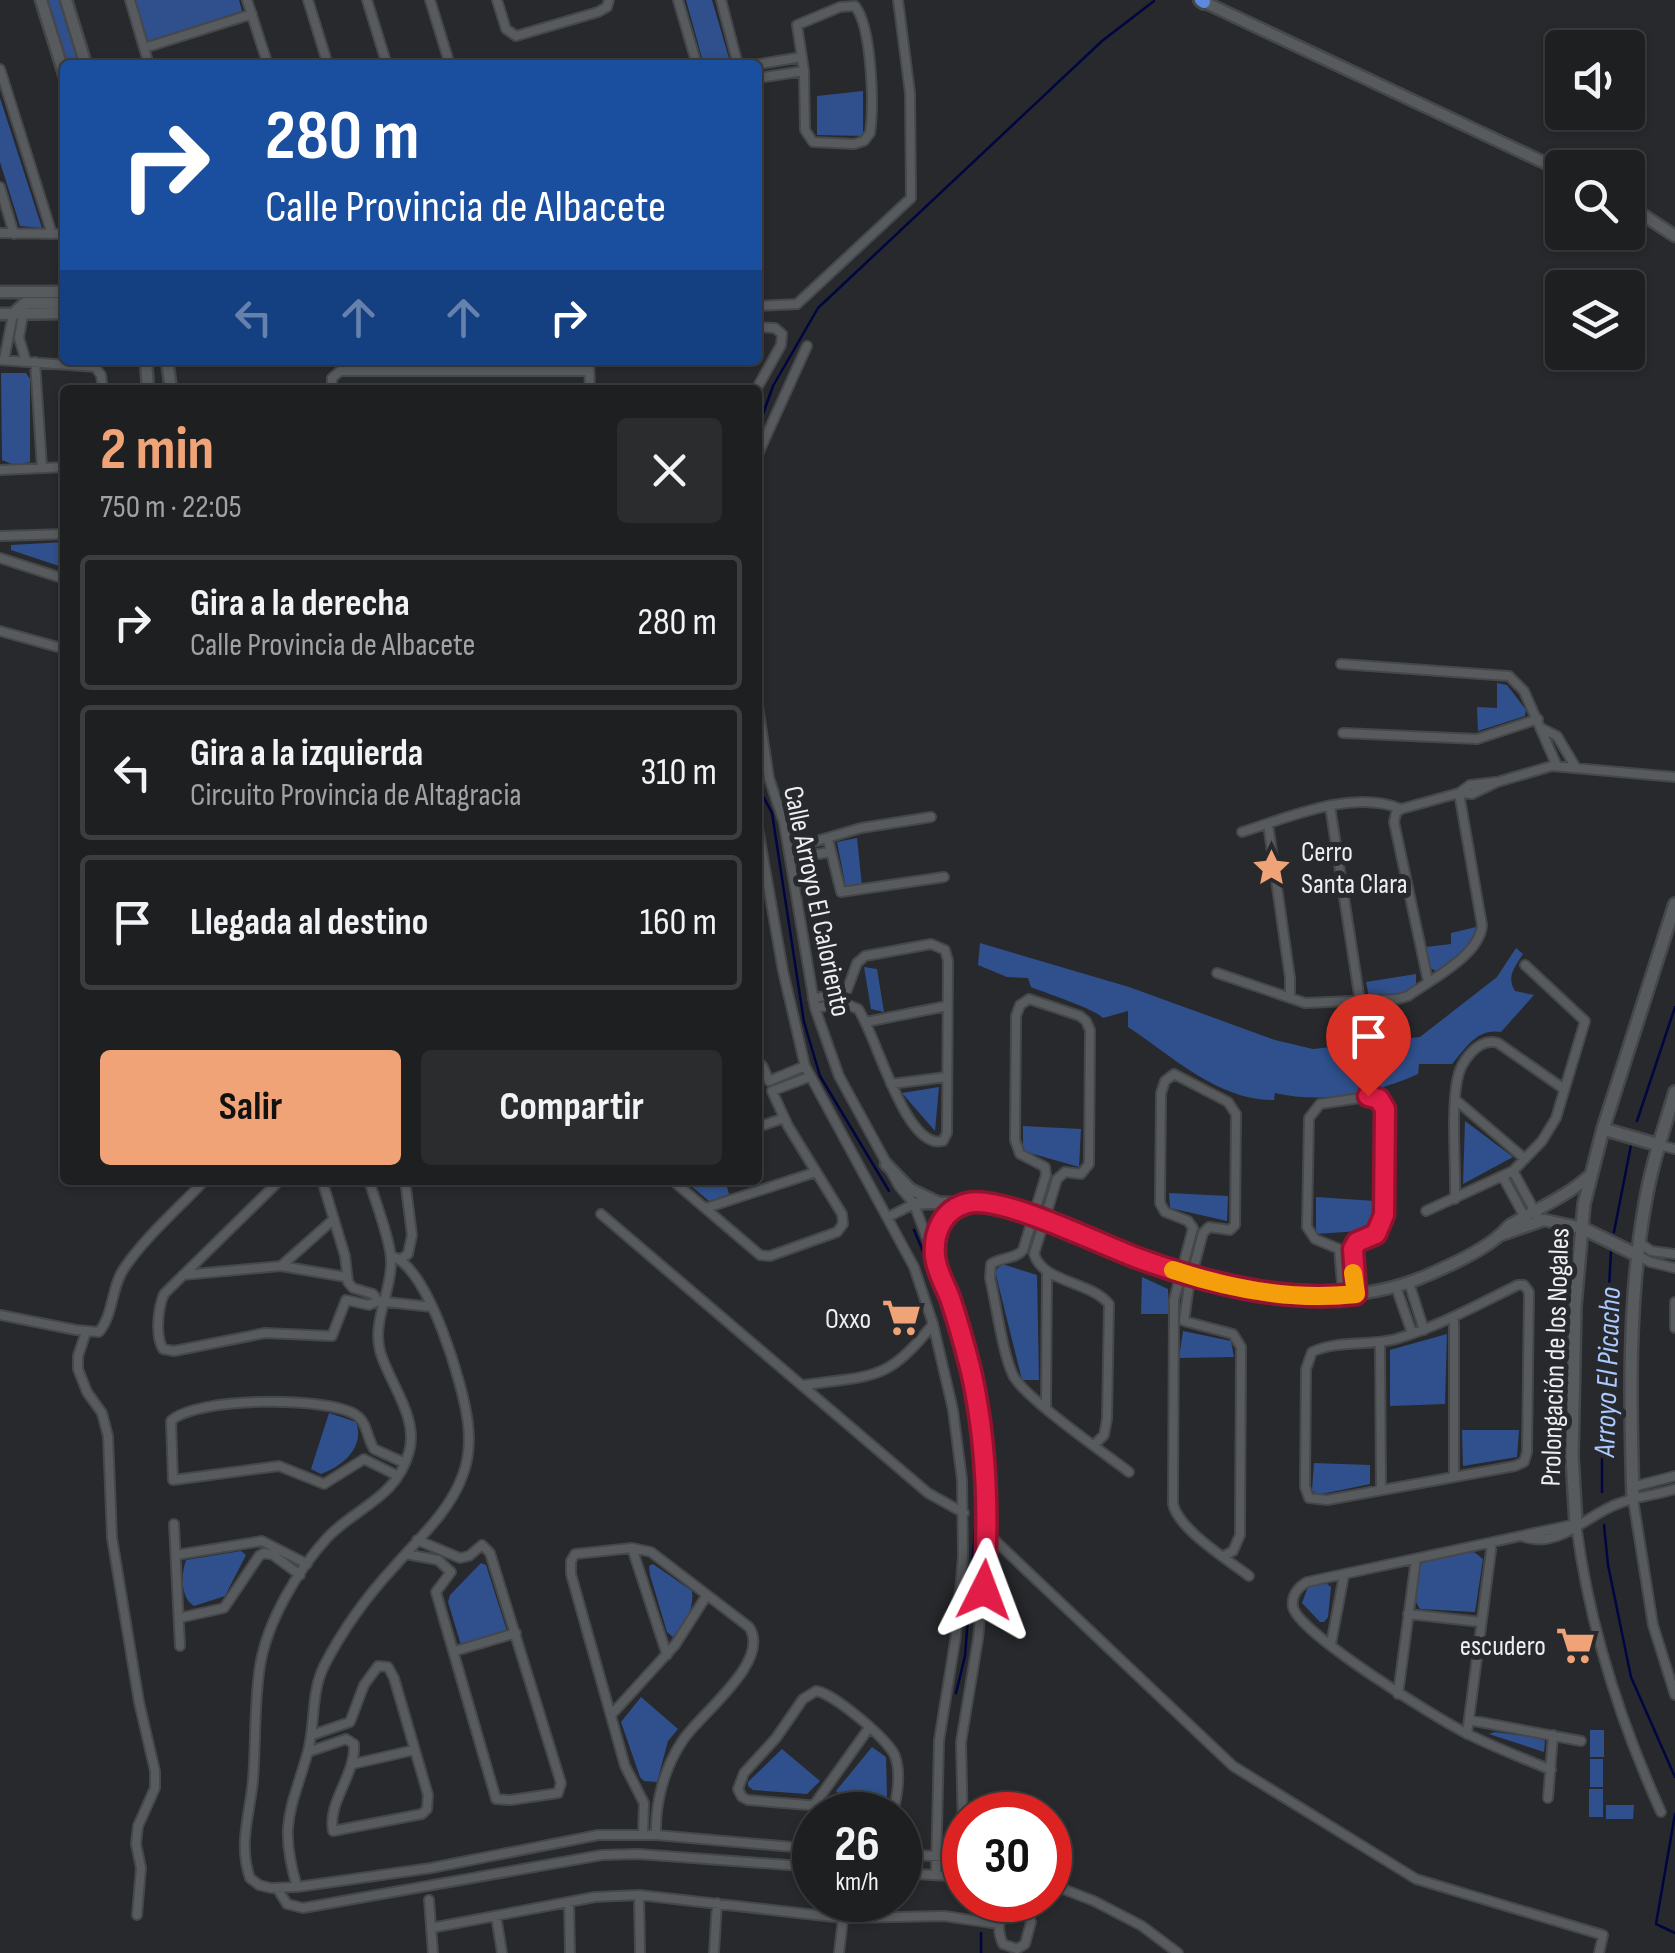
<!DOCTYPE html>
<html lang="es">
<meta charset="utf-8">
<style>
:root{--surface:#1e1f21;--page:#2b2c2e;--text:#f1f3f6;--muted:#a1a2a5;--line:#3c3d3f;--accent:#efa377}
body{margin:0;font-family:"Sofia Sans Condensed",sans-serif;background:var(--page);color:var(--text);height:100vh;display:flex;flex-direction:column;font-size:38px;white-space:nowrap}
*{box-sizing:border-box;margin:0}
p{font-size:32px;color:var(--muted)}
.icon{flex:none;width:55px;height:55px;fill:none;stroke:currentColor;stroke-width:2;stroke-linecap:round;stroke-linejoin:round}
.map{position:relative;flex:1;overflow:hidden}
.details{position:absolute;left:60px;top:385px;width:702px;height:800px;display:flex;flex-direction:column;background:var(--surface);border-radius:10px;box-shadow:0 2px 8px #0004,0 0 0 2px var(--line)}
.details>*{flex:none}
.top-card{position:absolute;left:60px;top:60px;width:702px;height:305px;border-radius:10px;box-shadow:0 2px 8px #0004,0 0 0 2px var(--line);background:#1a4fa0;color:#fff;overflow:hidden}
.tools{position:absolute;left:1545px;top:30px;display:grid;gap:20px}
.tools a{display:grid;place-items:center;width:100px;height:100px;border-radius:10px;background:var(--surface);box-shadow:0 2px 8px #0004,0 0 0 2px var(--line);font-size:50px}
.speed{position:absolute;left:792px;top:1792px;display:flex;gap:20px;font-size:50px;font-weight:700;text-align:center}
.speed>*{display:grid;place-content:center;width:130px;height:130px;border-radius:50%;background:var(--surface);box-shadow:0 2px 8px #0004,0 0 0 2px var(--line);line-height:1}
.speed small{font-size:25px;font-weight:400}
.speed .limit{border:15px solid #d22;background:#fff;color:#111}
.pin{position:absolute;display:grid;place-items:center;width:85px;height:85px;color:#fff;margin:-102px -42px;border-radius:50% 50% 50% 0;rotate:-45deg;box-shadow:0 0 10px #0007}
.pin .icon{rotate:45deg}
.me{position:absolute;width:110px;margin:-55px;rotate:3deg;stroke-linejoin:round;filter:drop-shadow(0 0 8px #0008)}
.turn{display:flex;align-items:center;gap:35px;height:210px;padding:0 40px;font-size:45px}
.turn .icon{width:130px;height:130px;stroke-width:2.5}
.turn b{display:block;font-size:70px;line-height:85px}
.lanes{display:flex;align-items:center;height:95px;padding:0 40px;background:#0003;justify-content:center;gap:50px;direction:ltr}
.lanes .off{opacity:.35}
.round{display:grid;place-items:center;flex:none;width:105px;height:105px;border-radius:10px;background:var(--page)}
.head{display:flex;align-items:center;justify-content:space-between;height:170px;padding:0 40px}
h1{font-size:60px;font-weight:700;line-height:75px;color:var(--accent)}
.primary-button{display:flex;gap:20px;margin-top:auto;padding:20px 40px}
.primary-button a{flex:1;height:115px;border-radius:10px;background:var(--accent);color:#111;font-size:40px;font-weight:700;line-height:115px;text-align:center}
.primary-button a+a{background:var(--page);color:var(--text)}
ul{padding:0;list-style:none}
li{display:flex;align-items:center;gap:30px;height:135px;margin:0 20px 15px;padding:0 20px;border:5px solid var(--line);border-radius:10px}
li div{flex:1}
li b{display:block;font-size:38px}
li em{font-style:normal}
.map>svg:first-child{display:block}
</style>
<div class="map">
<svg width="1675" height="1953" viewBox="0 0 1675 1953">
<rect width="100%" height="100%" fill="#28292c"/>
<!-- green -->
<path fill="#2f508c" d="M47,0H60L79,65H68Z
M133,0H239L242,11L145,43Z
M686,0H712L731,65H704Z
M863,91V136L817,135V96Z
M0,98L42,228L20,226L0,162Z
M1,373H26L30,379V462L14,465L2,460Z
M65,542V568L11,550V545Z
M1497,683L1507,685L1526,710L1525,716L1478,731L1477,707L1497,708Z
M857,838L862,886L846,888L837,842Z
M1476,927C1472,949 1453,959 1436,971L1430,968L1426,947L1451,944V933Z
M980,943L1129,987L1275,1040L1313,1049L1420,1037L1497,977L1516,948L1523,954C1515,967 1506,976 1515,991L1534,995L1501,1032C1477,1028 1466,1048 1452,1064H1419L1418,1074C1373,1094 1323,1104 1275,1093L1274,1100C1219,1101 1172,1056 1128,1027V1011L1103,1018C1093,1008 1048,994 1031,987L1028,978L1007,977L978,965Z
M864,967L877,969L884,1012L871,1009Z
M1416,974V985L1405,995L1369,997L1366,982Z
M939,1087L935,1131L902,1093Z
M1465,1121L1513,1157L1463,1184Z
M1023,1126L1081,1129L1079,1167L1023,1151Z
M684,1180H725L729,1194L709,1201Z
M1169,1193L1228,1196L1227,1221L1170,1208Z
M1316,1197L1375,1201L1374,1230L1316,1234Z
M1002,1264L1037,1275L1039,1380H1022L995,1271Z
M1142,1277L1168,1289L1169,1314H1141Z
M1183,1331L1231,1341L1234,1357L1179,1358Z
M1447,1334L1445,1404L1390,1406V1350Z
M329,1413L356,1422C365,1446 344,1466 321,1474L311,1469Z
M1462,1430H1519L1517,1457L1463,1466Z
M1314,1463L1370,1465V1484L1317,1495L1312,1490Z
M241,1551L246,1555L225,1596L194,1606C180,1597 181,1575 186,1560Z
M1474,1552L1483,1559L1475,1612L1420,1609L1416,1602L1420,1565L1425,1560Z
M481,1563L486,1565L507,1631L461,1645L448,1602L450,1595Z
M653,1564L692,1591C694,1608 686,1626 673,1637L667,1632L650,1575L649,1566Z
M1326,1583L1331,1587L1328,1617L1324,1622H1320L1302,1603L1308,1587Z
M641,1697L678,1729L668,1741L657,1782L644,1781L640,1777L621,1722Z
M1590,1730H1604V1757H1590Z
M1495,1732L1539,1738L1545,1741L1544,1752L1489,1734Z
M872,1747L886,1757L887,1796L883,1801L843,1799L836,1791Z
M782,1749L820,1781L807,1794L753,1790L748,1786V1782Z
M1590,1759H1603V1787H1590Z
M1589,1789H1603V1817H1589Z
M1606,1805H1634L1633,1819H1606Z"/>
<g fill="none" stroke-linecap="round" stroke-linejoin="round">
<!-- stream -->
<path stroke="#000640" stroke-width="2.5" d="M758,428L773,386L818,308L1102,41L1154,1
M758,766L762,794L772,813L804,1022L820,1076L889,1191
M1637,1121L1675,1007
M914,1230L947,1308L978,1458
M1614,1232L1632,1140
M1602,1492V1418L1611,1251
M1604,1525L1608,1565L1631,1677L1675,1777
M956,1693L965,1656L980,1466
M1675,1814L1656,1924L1675,1933
M983,1914V1900
M981,1953V1933"/>
<defs>
<path id="minor" d="M130,0L149,65
M247,0L268,65
M308,0L328,65
M367,0L387,65
M430,0L450,65
M497,0L506,29L516,36L598,12L607,7L609,0
M678,0L697,65
M721,0L738,65
M855,6C872,27 874,106 870,133L864,141L854,144L813,142L805,130L804,71L797,25L840,7Z
M144,48L252,14
M754,65L802,57
M0,69L52,234
M758,78L804,71
M0,187L14,234
M0,233L65,234
M758,306L797,304L911,198L910,93L898,0
M23,314L19,338L26,361
M0,360L95,367L101,375L103,390
M4,360L13,314
M589,360L590,390
M35,362L42,468
M332,390V378L340,371H589
M756,390L781,345L782,334L775,328L758,327
M758,454L807,346
M0,470L65,467
M0,536L65,534
M0,558L65,579
M0,631L65,649
M1341,664L1509,676L1524,691L1557,766
M758,706L769,778L784,823L815,1008L839,1076L899,1186L914,1204L957,1318L977,1406L984,1478L986,1557L978,1639L961,1742L964,1877
M1543,729L1557,736L1575,766
M1343,733L1477,739L1538,719
M1459,793L1470,785L1496,782
M1330,806L1360,1001
M1268,824L1290,978V998
M758,828L783,971L805,1066L914,1267L933,1324L953,1410L962,1480L963,1556L956,1635L939,1741L936,1874
M1242,832C1290,817 1352,789 1401,809
M828,839L841,892L944,877
M789,849L861,828L931,817
M790,859L830,852
M1217,973L1305,1003L1398,999L1408,996C1432,979 1480,955 1482,925L1459,793
M1428,981L1394,822L1396,813L1401,809L1459,793L1472,794L1497,782L1552,766L1675,777
M813,999L847,990L857,963L865,956L931,944L945,950L948,961L947,1133L943,1141C905,1151 876,1033 858,1009L844,1003L815,1008
M866,1022L947,1006
M758,1061L763,1067L769,1081L805,1066
M891,1084L946,1077
M1457,1101L1525,1159
M758,1127L784,1118
M1659,1145L1675,1149
M1513,1171L1540,1221
M1503,1177L1527,1221
M280,1180L164,1294C158,1308 155,1336 163,1349L174,1351L265,1333L332,1336L346,1300L369,1305L378,1301L432,1307
M322,1180L345,1256L348,1282L353,1288L373,1294L378,1301
M369,1180C375,1201 391,1241 391,1261C392,1291 372,1321 380,1351C389,1383 419,1417 409,1452C396,1499 356,1507 327,1538C297,1571 267,1622 260,1666C254,1703 256,1742 253,1780C250,1814 238,1844 250,1878L259,1885L271,1888L297,1887L431,1868L598,1835H656L815,1849
M672,1180L760,1255L770,1256L837,1232L843,1224L842,1214L788,1126L772,1091L809,1077
M1455,1199C1456,1163 1451,1115 1457,1081C1460,1062 1478,1037 1498,1043L1564,1089
M706,1208L816,1172
M1426,1211L1513,1171L1542,1141L1556,1118L1585,1021L1525,965
M601,1214L928,1493L964,1513
M888,1217L914,1204
M1639,1242L1651,1251L1675,1254
M1637,1255L1650,1262L1675,1268
M401,1259L408,1254L412,1235L405,1180
M281,1266L334,1219
M183,1275L281,1266L346,1277
M1409,1283L1424,1330
M1518,1285H1524L1529,1292L1527,1452L1524,1462L1515,1466L1327,1500L1309,1498L1305,1487L1306,1369L1312,1352C1336,1340 1370,1346 1396,1339C1440,1326 1477,1305 1518,1285Z
M1396,1287L1412,1333
M1343,1295L1339,1249L1315,1239L1307,1227L1309,1118L1320,1104L1373,1096L1383,1103L1385,1109L1384,1215L1377,1234L1357,1242L1353,1249L1355,1294
M1675,1302V1328
M0,1315L76,1330L99,1332C114,1314 111,1286 125,1267C147,1235 179,1208 205,1180
M86,1332L78,1356V1369L87,1392L102,1413L108,1436L112,1538L139,1702L155,1771V1788L138,1826L136,1844L141,1868L137,1915
M1380,1343L1381,1490
M804,1385C873,1375 888,1382 933,1324
M1046,1406L1047,1271
M1094,1445L1104,1435L1107,1419L1109,1304C1090,1281 1043,1283 1034,1254L1057,1179L1065,1172L1081,1174L1089,1164L1090,1030L1086,1021L1080,1016L1029,999L1020,1005L1016,1016L1015,1140L1020,1154L1045,1167L1046,1175L1023,1250C1016,1259 1001,1257 991,1264L990,1278C996,1303 1003,1357 1014,1377C1028,1400 1104,1453 1129,1472
M398,1476L364,1459L324,1484L279,1466L173,1480L171,1421C194,1397 327,1396 356,1415C367,1422 367,1438 374,1449L405,1463
M1454,1477V1318
M1632,1487L1675,1476
M1633,1499L1653,1625L1675,1695
M174,1524L180,1646
M1576,1524C1589,1626 1619,1719 1661,1812
M986,1532L1233,1766L1416,1879L1603,1935L1599,1953
M1524,1537C1560,1549 1587,1514 1620,1503C1638,1496 1657,1495 1675,1489
M632,1548L667,1655
M406,1554L438,1560L451,1572L436,1592L496,1799L511,1800L558,1793L561,1783L490,1553L482,1545L469,1556L460,1558L417,1540
M176,1555L262,1541L307,1564
M1224,1556L1233,1551L1240,1535L1241,1347L1233,1334L1184,1321L1189,1285L1203,1233L1209,1227L1230,1230L1235,1225L1236,1114L1228,1102L1174,1074L1165,1081L1161,1093L1160,1203L1165,1212L1188,1221L1193,1228L1174,1300L1173,1504C1178,1529 1228,1560 1249,1576
M1408,1614L1481,1622
M179,1618L224,1608L259,1556L264,1553L273,1555L300,1575
M1331,1644L1344,1575
M455,1651L516,1633
M1398,1694L1416,1559
M612,1714L675,1645L707,1595
M1469,1720L1581,1741
M1467,1734L1492,1543
M308,1752L346,1739L354,1744C356,1775 327,1802 333,1831L422,1814L427,1809L428,1795L394,1678L388,1667L378,1666L364,1685L350,1722L312,1735
M353,1764L414,1750
M1551,1770C1523,1758 1493,1747 1466,1733C1438,1719 1298,1633 1293,1607C1291,1596 1298,1587 1307,1582L1576,1524
M1548,1798L1553,1735
M814,1805L869,1728
M848,1815L832,1807L748,1800L742,1797L738,1789L744,1773L776,1738L803,1699L816,1691C833,1693 888,1739 895,1756C900,1770 898,1790 895,1804L887,1810H867L862,1815
M643,1835L644,1803L625,1766L571,1574V1561L575,1554L632,1548L651,1552L749,1627C772,1661 700,1714 683,1740C664,1768 655,1803 656,1835
M900,1854L965,1858
M900,1873L965,1877
M1050,1884L1094,1901L1142,1926L1178,1953
M297,1887C279,1825 290,1813 307,1755C316,1725 310,1695 324,1666C342,1631 367,1596 394,1567C418,1539 449,1512 462,1477C469,1460 470,1442 468,1424C464,1387 429,1268 392,1256
M277,1888L287,1904L303,1908L602,1855L638,1854L815,1867
M639,1895L640,1953
M429,1900L433,1953
M569,1903L570,1953
M1013,1905L1027,1911L1031,1922L1025,1944L1017,1949L1003,1944C996,1929 998,1913 1013,1905Z
M496,1916L502,1953
M431,1928L595,1897L639,1895L843,1918L944,1916L999,1924
M714,1953L717,1903
M839,1953L843,1918"/>
<path id="tertiary" d="M41,0L65,77
M66,0L86,65
M1204,2L1562,171
M1628,205L1675,236
M0,292H65
M0,314L65,313
M13,314L25,303H65
M146,360L148,390
M167,360L171,390
M886,1164L910,1189L937,1202
M914,1204C1006,1196 1057,1228 1139,1259C1229,1292 1337,1315 1428,1275C1449,1266 1485,1249 1501,1234C1505,1231 1507,1226 1512,1224C1538,1208 1566,1197 1589,1176
M1501,1235L1544,1220L1582,1228
M935,1258C936,1226 938,1219 966,1204"/>
<path id="secondary" d="M1603,1129L1659,1145
M1582,1228L1637,1255
M1633,1499C1630,1402 1628,1299 1645,1204C1651,1166 1664,1129 1675,1092
M1576,1524L1572,1456L1575,1307L1584,1204L1603,1129L1675,904"/>
<path id="trunk" d="M1201,0L1204,2"/>
</defs>
<!-- minor casing -->
<use href="#minor" stroke="#45474a" stroke-width="12"/>
<!-- tertiary casing -->
<use href="#tertiary" stroke="#45474a" stroke-width="15"/>
<!-- secondary casing -->
<use href="#secondary" stroke="#45474a" stroke-width="16"/>
<!-- trunk casing -->
<use href="#trunk" stroke="#45474a" stroke-width="18"/>
<!-- minor -->
<use href="#minor" stroke="#585b5e" stroke-width="8"/>
<!-- tertiary -->
<use href="#tertiary" stroke="#585b5e" stroke-width="10"/>
<!-- secondary -->
<use href="#secondary" stroke="#585b5e" stroke-width="11"/>
<!-- trunk -->
<use href="#trunk" stroke="#5b8adc" stroke-width="12"/>
</g>
<g fill="none" stroke-linecap="round" stroke-linejoin="round">
<defs>
<path id="route" d="M984,1590C989,1518 987,1442 971,1371C965,1347 958,1322 950,1298C945,1285 936,1270 935,1256C933,1232 943,1209 968,1203C1003,1195 1103,1246 1140,1259C1207,1283 1284,1303 1356,1294L1353,1249L1357,1242L1376,1234L1384,1215L1385,1109L1379,1099L1368,1096"/>
</defs>
<!-- route casing -->
<use href="#route" stroke="#92132f" stroke-width="25"/>
<!-- route -->
<use href="#route" stroke="#e11d48" stroke-width="18"/>
<!-- slow -->
<path stroke="#f59e0b" stroke-width="18" d="M1173,1270C1230,1289 1295,1301 1356,1294L1353,1273"/>
</g>
<!-- icons -->
<defs>
<symbol id="sight-bare" viewBox="-9 -9 18 18"><path d="M0-6L1.8-2.2L6-1.7L2.9 1.2L3.7 5.4L0 3.3L-3.7 5.4L-2.9 1.2L-6-1.7L-1.8-2.2Z" fill="#efa377" stroke="#28292c" stroke-width="2.5" paint-order="stroke"/></symbol>
<symbol id="supermarket-bare" viewBox="-9 -9 18 18"><path d="M-6-5.5h2.5l.6 2H6L4.5 2H-2.5L-4.4-4H-6ZM-1.5 3.2a1.3 1.3 0 1 0 .1 0ZM3 3.2a1.3 1.3 0 1 0 .1 0Z" fill="#efa377" stroke="#28292c" stroke-width="2.5" paint-order="stroke"/></symbol>
</defs>
<g fill-rule="evenodd">
<use href="#sight-bare" x="1244" y="840" width="55" height="55"/>
<use href="#supermarket-bare" x="874" y="1290" width="55" height="55"/>
<use href="#supermarket-bare" x="1548" y="1618" width="55" height="55"/>
</g>
<g text-anchor="middle" stroke-width="10" stroke-linejoin="round" paint-order="stroke">
<!-- poi labels -->
<g font-size="28" fill="#edeef0" stroke="#28292c" text-anchor="end">
<text x="1301" y="861" text-anchor="start">Cerro<tspan x="1301" dy="32">Santa Clara</tspan></text>
<text x="871" y="1328">Oxxo</text>
<text x="1546" y="1655">escudero</text>
</g>
<!-- street labels -->
<g font-size="28" fill="#edeef0" stroke="#28292c">
<text transform="translate(818 901) rotate(78)" y="10">Calle Arroyo El Caloriento</text>
<text transform="translate(1554 1357) rotate(-88)" y="10">Prolongación de los Nogales</text>
</g>
<!-- water labels -->
<g font-size="30" font-style="italic" fill="#aac9ff" stroke="#28292c">
<text transform="translate(1607 1372) rotate(-88)" y="10">Arroyo El Picacho</text>
</g>
</g>
</svg>
<div class="tools">
<a><svg class="icon" aria-label="sound" viewBox="0 0 24 24"><path d="M4 9h4l5-4v14l-5-4H4zM17 9q2 3 0 6"/></svg></a>
<a><svg class="icon" aria-label="search" viewBox="0 0 24 24"><circle cx="10" cy="10" r="6"/><path d="M15 15l6 6"/></svg></a>
<a><svg class="icon" aria-label="layers" viewBox="0 0 24 24"><path d="M12 4l9 5-9 5-9-5zM3 14l9 5 9-5"/></svg></a>
</div>
<div class="speed"><div>26<small>km/h</small></div><div class="limit">30</div></div>
<div class="pin" style="left:1368px;top:1096px;background:#d93025"><svg class="icon" aria-label="arrive" viewBox="0 0 24 24"><path d="M6 21V4h12l-3 4 3 4H6"/></svg></div>
<svg class="me" style="left:984px;top:1590px" viewBox="-20 -20 40 40"><path d="M0-17L14 15 0 8-14 15z" fill="#e11d48" stroke="#fff" stroke-width="4"/></svg>
<div class="top-card">
<div class="turn"><svg class="icon" aria-label="right" viewBox="0 0 24 24"><path d="M7 20v-9h11M14 6l5 5-5 5"/></svg><div><b>280 m</b>Calle Provincia de Albacete</div></div>
<div class="lanes"><svg class="icon off" aria-label="left" viewBox="0 0 24 24"><path d="M17 20v-9H6M10 6l-5 5 5 5"/></svg><svg class="icon off" aria-label="ahead" viewBox="0 0 24 24"><path d="M12 20V5M6 11l6-6 6 6"/></svg><svg class="icon off" aria-label="ahead" viewBox="0 0 24 24"><path d="M12 20V5M6 11l6-6 6 6"/></svg><svg class="icon" aria-label="right" viewBox="0 0 24 24"><path d="M7 20v-9h11M14 6l5 5-5 5"/></svg></div>
</div>
<section class="details">
<div class="head"><div><h1>2 min</h1><p>750 m · 22:05</p></div><a class="round"><svg class="icon" aria-label="close" viewBox="0 0 24 24"><path d="M6 6l12 12M18 6L6 18"/></svg></a></div>
<ul>
<li><svg class="icon" aria-label="right" viewBox="0 0 24 24"><path d="M7 20v-9h11M14 6l5 5-5 5"/></svg><div><b>Gira a la derecha</b><p>Calle Provincia de Albacete</p></div><em>280 m</em></li>
<li><svg class="icon" aria-label="left" viewBox="0 0 24 24"><path d="M17 20v-9H6M10 6l-5 5 5 5"/></svg><div><b>Gira a la izquierda</b><p>Circuito Provincia de Altagracia</p></div><em>310 m</em></li>
<li><svg class="icon" aria-label="arrive" viewBox="0 0 24 24"><path d="M6 21V4h12l-3 4 3 4H6"/></svg><div><b>Llegada al destino</b></div><em>160 m</em></li>
</ul>
<div class="primary-button"><a>Salir</a><a>Compartir</a></div>
</section>
</div>
